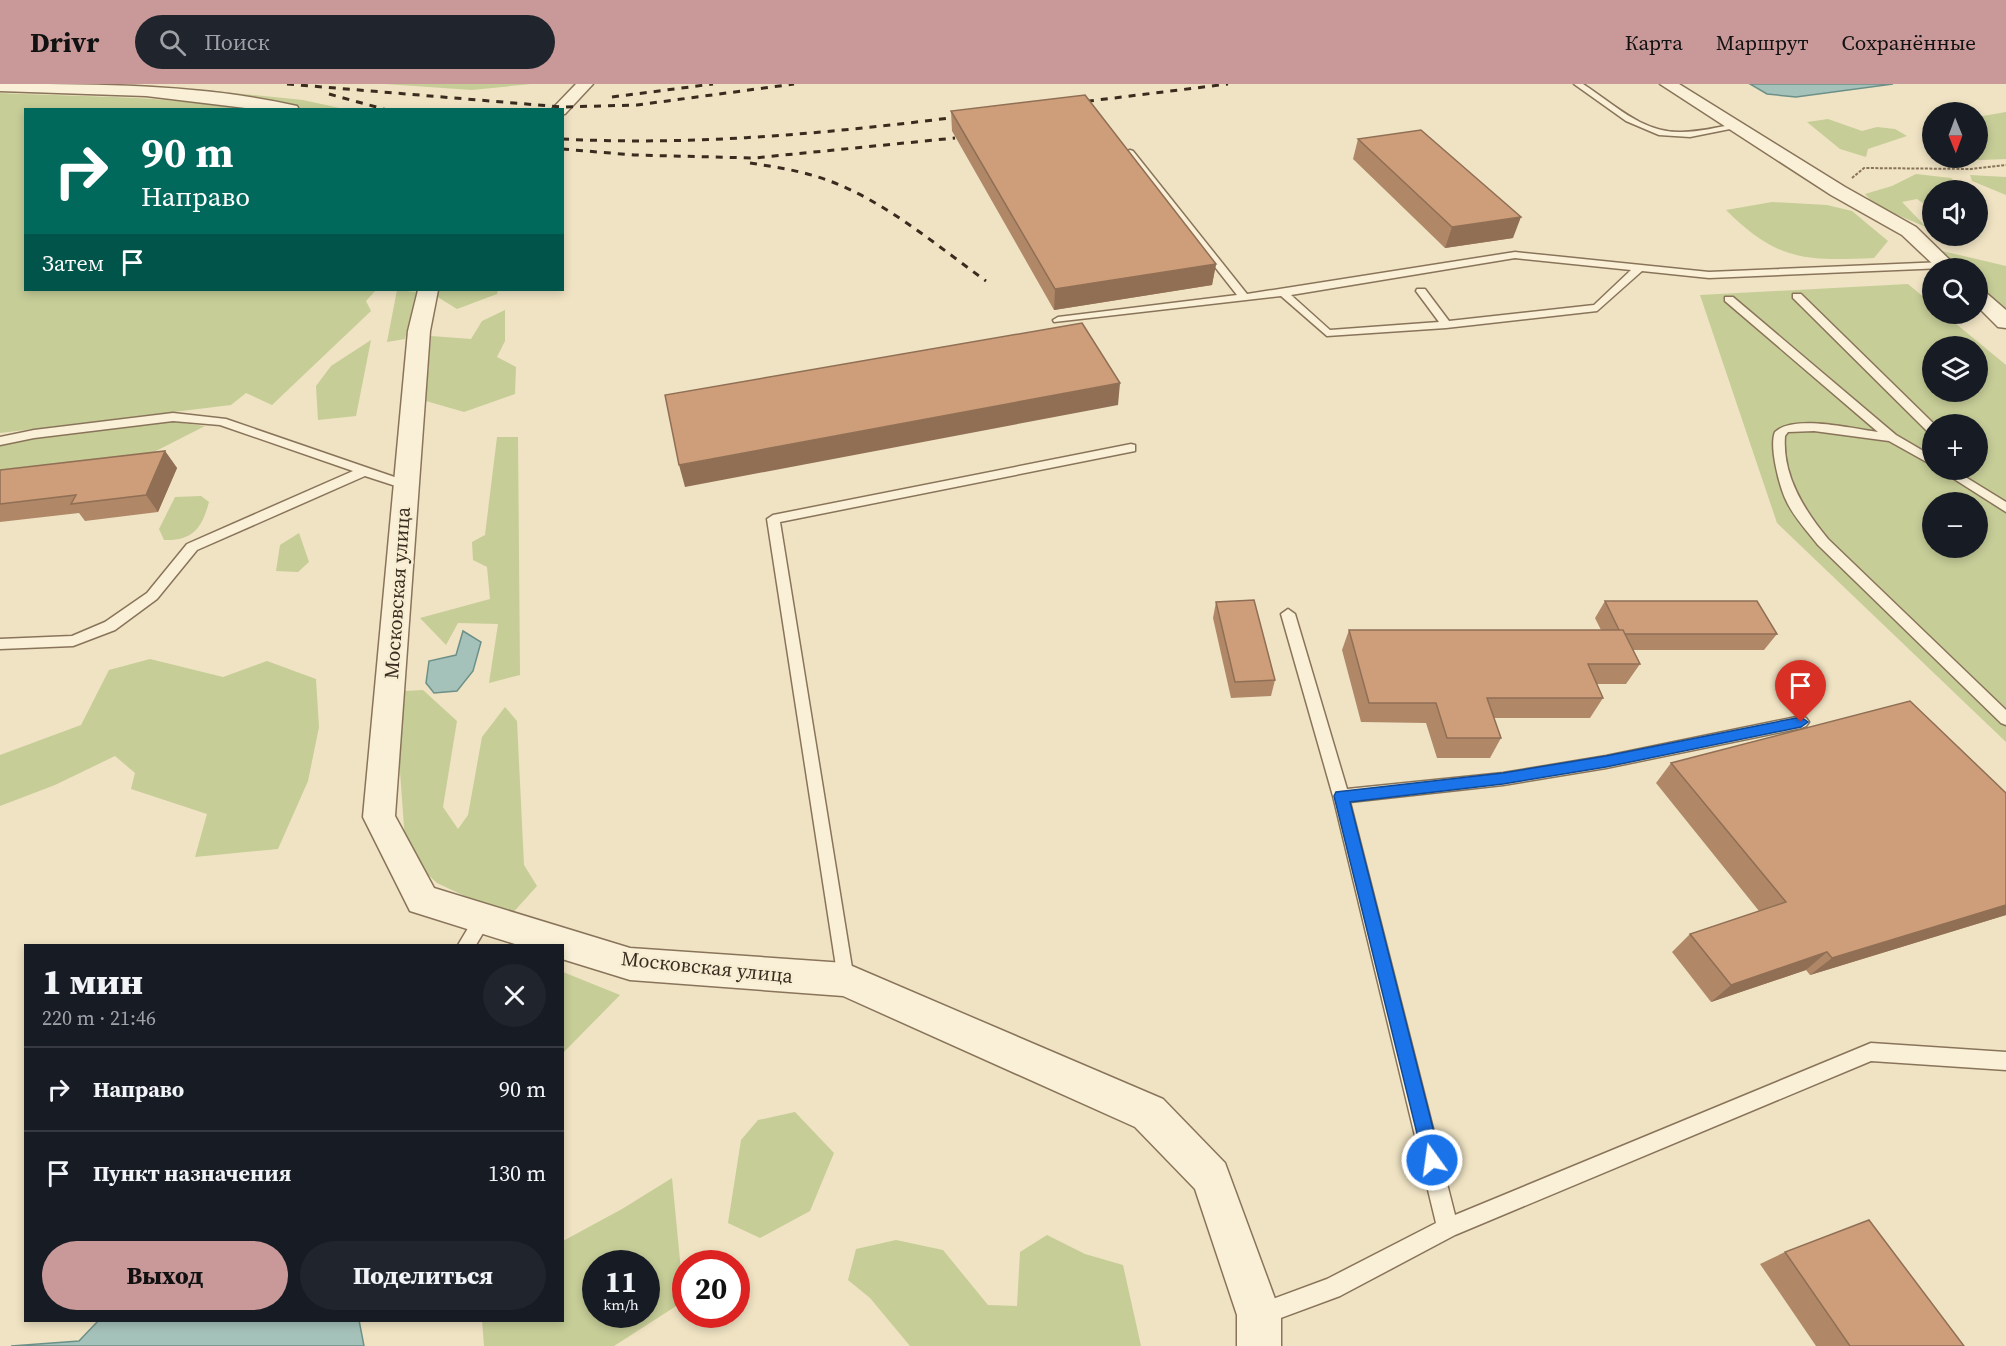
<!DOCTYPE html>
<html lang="ru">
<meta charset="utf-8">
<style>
:root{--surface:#171b24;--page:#20242c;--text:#f1f3f6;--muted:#9ea1a6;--line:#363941;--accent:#c9999a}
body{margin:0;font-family:"Source Serif 4",serif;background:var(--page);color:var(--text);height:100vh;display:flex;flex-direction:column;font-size:22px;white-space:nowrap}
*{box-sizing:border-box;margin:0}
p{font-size:20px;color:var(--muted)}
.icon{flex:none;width:33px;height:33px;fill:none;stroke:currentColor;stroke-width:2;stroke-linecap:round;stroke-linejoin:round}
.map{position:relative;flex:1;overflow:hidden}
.side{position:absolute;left:24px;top:860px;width:540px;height:378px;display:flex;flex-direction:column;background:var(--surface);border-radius:0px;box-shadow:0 3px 9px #0003}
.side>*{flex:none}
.guide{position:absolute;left:24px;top:24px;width:540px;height:183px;border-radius:0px;box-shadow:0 3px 9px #0003;background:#00695c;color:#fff;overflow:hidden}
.needle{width:39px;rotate:179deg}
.buttons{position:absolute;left:1922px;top:18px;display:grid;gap:12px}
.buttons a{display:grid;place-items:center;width:66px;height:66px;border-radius:50%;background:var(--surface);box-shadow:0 3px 9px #0003;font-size:30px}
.speed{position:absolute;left:582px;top:1166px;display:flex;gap:12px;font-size:30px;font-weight:700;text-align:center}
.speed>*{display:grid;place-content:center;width:78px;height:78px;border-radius:50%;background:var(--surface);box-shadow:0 3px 9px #0003;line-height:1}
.speed small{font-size:15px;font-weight:400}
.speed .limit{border:9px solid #d22;background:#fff;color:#111}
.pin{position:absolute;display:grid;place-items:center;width:51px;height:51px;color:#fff;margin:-62px -26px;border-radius:50% 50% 50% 0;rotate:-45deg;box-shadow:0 0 6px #0007}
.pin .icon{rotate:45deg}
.me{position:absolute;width:66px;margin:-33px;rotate:346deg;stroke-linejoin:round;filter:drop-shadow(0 0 4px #0008)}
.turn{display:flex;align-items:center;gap:21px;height:126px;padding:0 18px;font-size:27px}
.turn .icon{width:78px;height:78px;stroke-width:2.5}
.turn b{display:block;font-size:42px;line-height:51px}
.then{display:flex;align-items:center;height:57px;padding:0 18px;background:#0003;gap:12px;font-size:22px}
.round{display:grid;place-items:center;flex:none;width:63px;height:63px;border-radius:32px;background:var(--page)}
.headline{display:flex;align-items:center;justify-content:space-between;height:102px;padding:0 18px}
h1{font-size:36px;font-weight:800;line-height:45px}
.button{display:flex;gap:12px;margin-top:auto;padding:12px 18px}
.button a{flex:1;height:69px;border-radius:36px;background:var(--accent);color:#111;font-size:24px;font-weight:800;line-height:69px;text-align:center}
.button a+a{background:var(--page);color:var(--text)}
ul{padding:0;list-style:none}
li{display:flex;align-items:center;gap:18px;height:84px;padding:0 18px;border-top:2px solid var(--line)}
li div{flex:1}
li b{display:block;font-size:22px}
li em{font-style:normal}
header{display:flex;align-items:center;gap:36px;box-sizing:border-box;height:84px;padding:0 30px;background:var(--accent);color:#111}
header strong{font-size:28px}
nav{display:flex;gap:33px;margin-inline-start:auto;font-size:21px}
.search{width:420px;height:54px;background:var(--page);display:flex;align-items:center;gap:15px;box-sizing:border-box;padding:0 21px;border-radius:33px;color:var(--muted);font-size:22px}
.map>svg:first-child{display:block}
</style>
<header>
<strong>Drivr</strong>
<div class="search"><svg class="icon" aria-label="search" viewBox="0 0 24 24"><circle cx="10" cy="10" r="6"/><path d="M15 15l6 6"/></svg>Поиск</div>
<nav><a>Карта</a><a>Маршрут</a><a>Сохранённые</a></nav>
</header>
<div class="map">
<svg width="2006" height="1262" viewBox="0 0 2006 1262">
<rect width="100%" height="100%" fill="#efe3c3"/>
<!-- green -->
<path fill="#c6cd97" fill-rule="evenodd" d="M385,0H531L472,6Z
M195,5L303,16L344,25H307L193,8Z
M0,9C81,13 160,11 240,25L26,26V206H376L366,217L371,227L272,321L246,309L231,321L0,349Z
M2006,28V75L1956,77L1939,74H1977V33Z
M1828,35L1862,47L1877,43L1895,45L1907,52L1868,65L1866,73L1840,65L1807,38Z
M1916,90L1951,94L1961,103L1932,106V126L1917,115L1902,118L1926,143L1876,122L1865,110L1892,102Z
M1970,91L2006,93V111L1972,97Z
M1772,118L1827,121L1852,127L1888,157L1874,174C1805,177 1777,177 1726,126Z
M1938,166L2006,182V224L1977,199V184H1959Z
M1908,200L1932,220V230H1944L2006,281V658L1777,439L1700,211ZM1932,262H1977V308H1932ZM1932,340H1977V386H1932ZM1932,418H1977V464H1932Z
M397,206L416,208L405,255L387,258Z
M438,206H498L497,210L457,225L436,212Z
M505,226V257L497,273L516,283L515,310L464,328L426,317L431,252L471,255L482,237Z
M371,256L356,332L318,336L316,302L331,282Z
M165,337L205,342L150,370L0,389V361L41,351Z
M497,353H518L520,591L489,599L498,540L458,539L446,561L420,534L490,515L487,483L473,476L472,458L485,451Z
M201,412L209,418C202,444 193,457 164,456L159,445L175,413Z
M299,449L309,478L298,488L276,487L280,461Z
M150,575L223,593L267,577L316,595L319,643L308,697L278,765L195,773L207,730L131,705L135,689L115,672L55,701L0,722V671L81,641L109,586Z
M423,606L457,637L443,723L458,745L468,731L482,653L505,623L517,637L524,781L537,802L509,833L437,799L406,770L399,674L405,607Z
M563,888L620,911L563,969L562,888Z
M795,1028L834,1069L810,1127L760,1154L728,1139L741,1056L758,1036Z
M672,1094L684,1217L614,1262H484L482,1236H562L563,1157L622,1125ZM596,1179H646V1230H596Z
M1047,1151L1085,1170L1123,1181L1141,1262H910L870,1214L848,1196L856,1165L896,1156L943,1166L988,1221L1017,1222L1020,1168Z"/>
<!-- water -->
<path fill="#a5c2ba" stroke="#6c9088" stroke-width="1.5" d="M1750,0H1893L1796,13L1767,10Z
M463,547L481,558L473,587L457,607L434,609L426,599L429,577L456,571Z
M99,1236H359L364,1262H11L79,1257Z"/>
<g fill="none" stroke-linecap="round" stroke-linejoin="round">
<defs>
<path id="service" d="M1574,0H1583C1614,20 1642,49 1681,48C1700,48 1718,43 1736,40L1740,43L1690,53L1659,51L1626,37Z
M1130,66L1133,67L1247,210L1515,168L1709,188L1944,178L1949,181L1944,184L1709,194L1642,187L1597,227L1446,244L1327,252L1281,212L1054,238L1053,236L1058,233L1237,211L1127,71V67ZM1515,174L1631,186L1594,221L1449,237L1425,205H1417L1416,207L1439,238L1330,246L1291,211Z
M1793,210H1801L1934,340H1932V349L1928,348L1793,214Z
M1725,213H1733L1896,351L1932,372V381L1889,357L1814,347L1788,348L1785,352C1782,391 1804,426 1828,455L2006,626V641L2001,639L1818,461C1807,447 1792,431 1785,414C1779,400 1769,362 1775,348C1794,330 1853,345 1878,348L1725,217Z
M173,329L226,335L409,398L411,401L405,405L365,392L197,466L157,515L115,546L73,562L0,565V555L72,552L105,538L147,509L187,460L353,387L220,341L173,337L34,354L0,361V353L34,346Z
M1131,360L1135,361V367L780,438L854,896L851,902L845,904L839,902L767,435L773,431Z
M1940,386H1954L2006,418V428Z
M1288,525L1295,530L1347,705L1503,689L1606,672L1801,632L1806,634L1809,638L1806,642L1801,644L1606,684L1503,701L1350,718L1455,1131L1871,959L2006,968V986L1871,977L1455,1151L1340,1212L1259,1242L1251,1239L1248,1231L1251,1223L1327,1195L1436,1139L1333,712L1281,530Z
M483,826L489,829L492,834L476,861H458L477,829Z"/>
<path id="minor" d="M0,0C99,0 200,0 297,22L299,26H263L146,12L0,7Z
M576,0H593L565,30H562V26H551Z
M1660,0H1679L1845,103L1916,143L1958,184H1937L1902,151L1831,111Z
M1977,205L1984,207L2006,226V244L1998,243L1977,222Z
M418,206H438L430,247L395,732L434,804L630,864L845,879L1163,1015L1225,1079L1281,1231V1262H1237V1231L1195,1105L1135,1043L843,912L630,896L562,875V861H518L410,827L363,733L408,247Z"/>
</defs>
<!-- service casing -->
<use href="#service" stroke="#89745a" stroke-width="3"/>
<!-- minor casing -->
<use href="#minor" stroke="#89745a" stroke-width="3"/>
<!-- path -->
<path stroke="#89745a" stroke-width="2" stroke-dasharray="3 1.5" stroke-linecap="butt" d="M1852,94L1864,84L1971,85L2006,81"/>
<!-- service -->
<use href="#service" fill="#f9f0d7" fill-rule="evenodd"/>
<!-- minor -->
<use href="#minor" fill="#f9f0d7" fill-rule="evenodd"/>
<!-- rail -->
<path stroke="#392c1e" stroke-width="3" stroke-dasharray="7 7" stroke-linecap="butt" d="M287,0L562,23L637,21L794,0
M329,10L387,26
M612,13L713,0
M1073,19L1228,0
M562,55C698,62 831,49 966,32
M562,65L634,71L754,74L955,54
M750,79C776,83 802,87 827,96C885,117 936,161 986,197"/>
</g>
<!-- wall -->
<path fill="#b08868" d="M951,27L1216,180L1212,201L1054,226L952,47Z
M1358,55L1513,154L1445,164L1353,75Z
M165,367L177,384L158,428L85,437L79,429L0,438V386Z
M1605,517L1777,550L1764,566H1633L1640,580L1626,600H1597L1603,614L1590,634H1494L1501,654L1490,674H1437L1426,639L1361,638L1342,566L1349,546H1601L1595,534Z
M1216,518L1275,596L1271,612L1231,614L1213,534Z
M1671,679L2006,709V831L1810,891L1806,886L1711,918L1672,868L1690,850L1759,827L1656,699Z
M1785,1168L1964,1262H1816L1760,1180Z"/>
<!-- shaded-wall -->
<path fill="#906f55" d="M1521,133L1513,154L1445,164L1452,143Z
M1216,180L1212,201L1054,226L1055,205Z
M1120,299L1118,321L685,403L679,381Z
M165,367L177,384L158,428L146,411Z
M2006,821V831L1810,891L1832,874Z
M1827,868L1806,886L1711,918L1731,901Z"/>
<!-- building -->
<path fill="#cd9e79" stroke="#906f55" stroke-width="1.5" d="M1085,11L1216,180L1055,205L951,27Z
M1421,46L1521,133L1452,143L1358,55Z
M1082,239L1120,299L679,381L665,311Z
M165,367L146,411L71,420L76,411L0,420V386Z
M1254,516L1275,596L1235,598L1216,518Z
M1605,517H1757L1777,550H1625L1623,546H1619Z
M1349,546H1623L1640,580H1588L1603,614H1487L1501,654H1447L1436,619H1369Z
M1910,617L2006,709V821L1832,874L1827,868L1731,901L1690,850L1786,818L1671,679Z
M1869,1136L1964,1262H1850L1785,1168Z"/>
<!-- route -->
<path fill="#1a73e8" stroke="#114b97" stroke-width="1.5" d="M1801,633L1808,638L1801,643L1606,683L1503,700L1350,718L1441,1076L1438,1082L1432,1085L1425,1082L1334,712L1336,708L1503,689L1606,672Z"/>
<g text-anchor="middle" stroke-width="5" stroke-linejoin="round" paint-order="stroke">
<!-- street labels -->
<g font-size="20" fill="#392c1e" stroke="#f6edd3">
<text transform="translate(397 509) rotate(-86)" y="7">Московская улица</text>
<text transform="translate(707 883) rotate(6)" y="7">Московская улица</text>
</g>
</g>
</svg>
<div class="buttons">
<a><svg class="needle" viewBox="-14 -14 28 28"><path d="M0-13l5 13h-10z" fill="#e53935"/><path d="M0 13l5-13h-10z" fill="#9ea1a6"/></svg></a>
<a><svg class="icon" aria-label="sound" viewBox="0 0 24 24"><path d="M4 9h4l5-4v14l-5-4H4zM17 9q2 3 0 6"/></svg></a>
<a><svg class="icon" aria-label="search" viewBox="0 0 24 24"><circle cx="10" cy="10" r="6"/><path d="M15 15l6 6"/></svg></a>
<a><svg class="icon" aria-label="layers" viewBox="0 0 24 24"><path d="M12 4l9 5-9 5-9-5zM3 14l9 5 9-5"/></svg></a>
<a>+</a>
<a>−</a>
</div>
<div class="speed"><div>11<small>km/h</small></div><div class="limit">20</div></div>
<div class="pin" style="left:1801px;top:638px;background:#d93025"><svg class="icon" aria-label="arrive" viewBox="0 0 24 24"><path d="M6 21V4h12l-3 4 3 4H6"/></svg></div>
<svg class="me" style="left:1432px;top:1076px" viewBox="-20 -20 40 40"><circle r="17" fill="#1a73e8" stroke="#fff" stroke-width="3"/><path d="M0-11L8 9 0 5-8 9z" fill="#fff"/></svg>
<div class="guide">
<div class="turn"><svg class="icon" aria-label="right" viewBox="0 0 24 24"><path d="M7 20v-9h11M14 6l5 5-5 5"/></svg><div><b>90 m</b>Направо</div></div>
<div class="then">Затем<svg class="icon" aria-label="arrive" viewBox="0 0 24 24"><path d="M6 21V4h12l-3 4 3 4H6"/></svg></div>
</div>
<section class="side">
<div class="headline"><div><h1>1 мин</h1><p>220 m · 21:46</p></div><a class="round"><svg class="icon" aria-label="close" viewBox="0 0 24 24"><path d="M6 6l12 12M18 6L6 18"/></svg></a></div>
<ul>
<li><svg class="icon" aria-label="right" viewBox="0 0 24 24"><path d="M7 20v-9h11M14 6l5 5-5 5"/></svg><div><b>Направо</b></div><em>90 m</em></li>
<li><svg class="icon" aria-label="arrive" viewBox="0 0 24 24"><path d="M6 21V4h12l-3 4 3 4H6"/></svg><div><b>Пункт назначения</b></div><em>130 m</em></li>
</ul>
<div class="button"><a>Выход</a><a>Поделиться</a></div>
</section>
</div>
